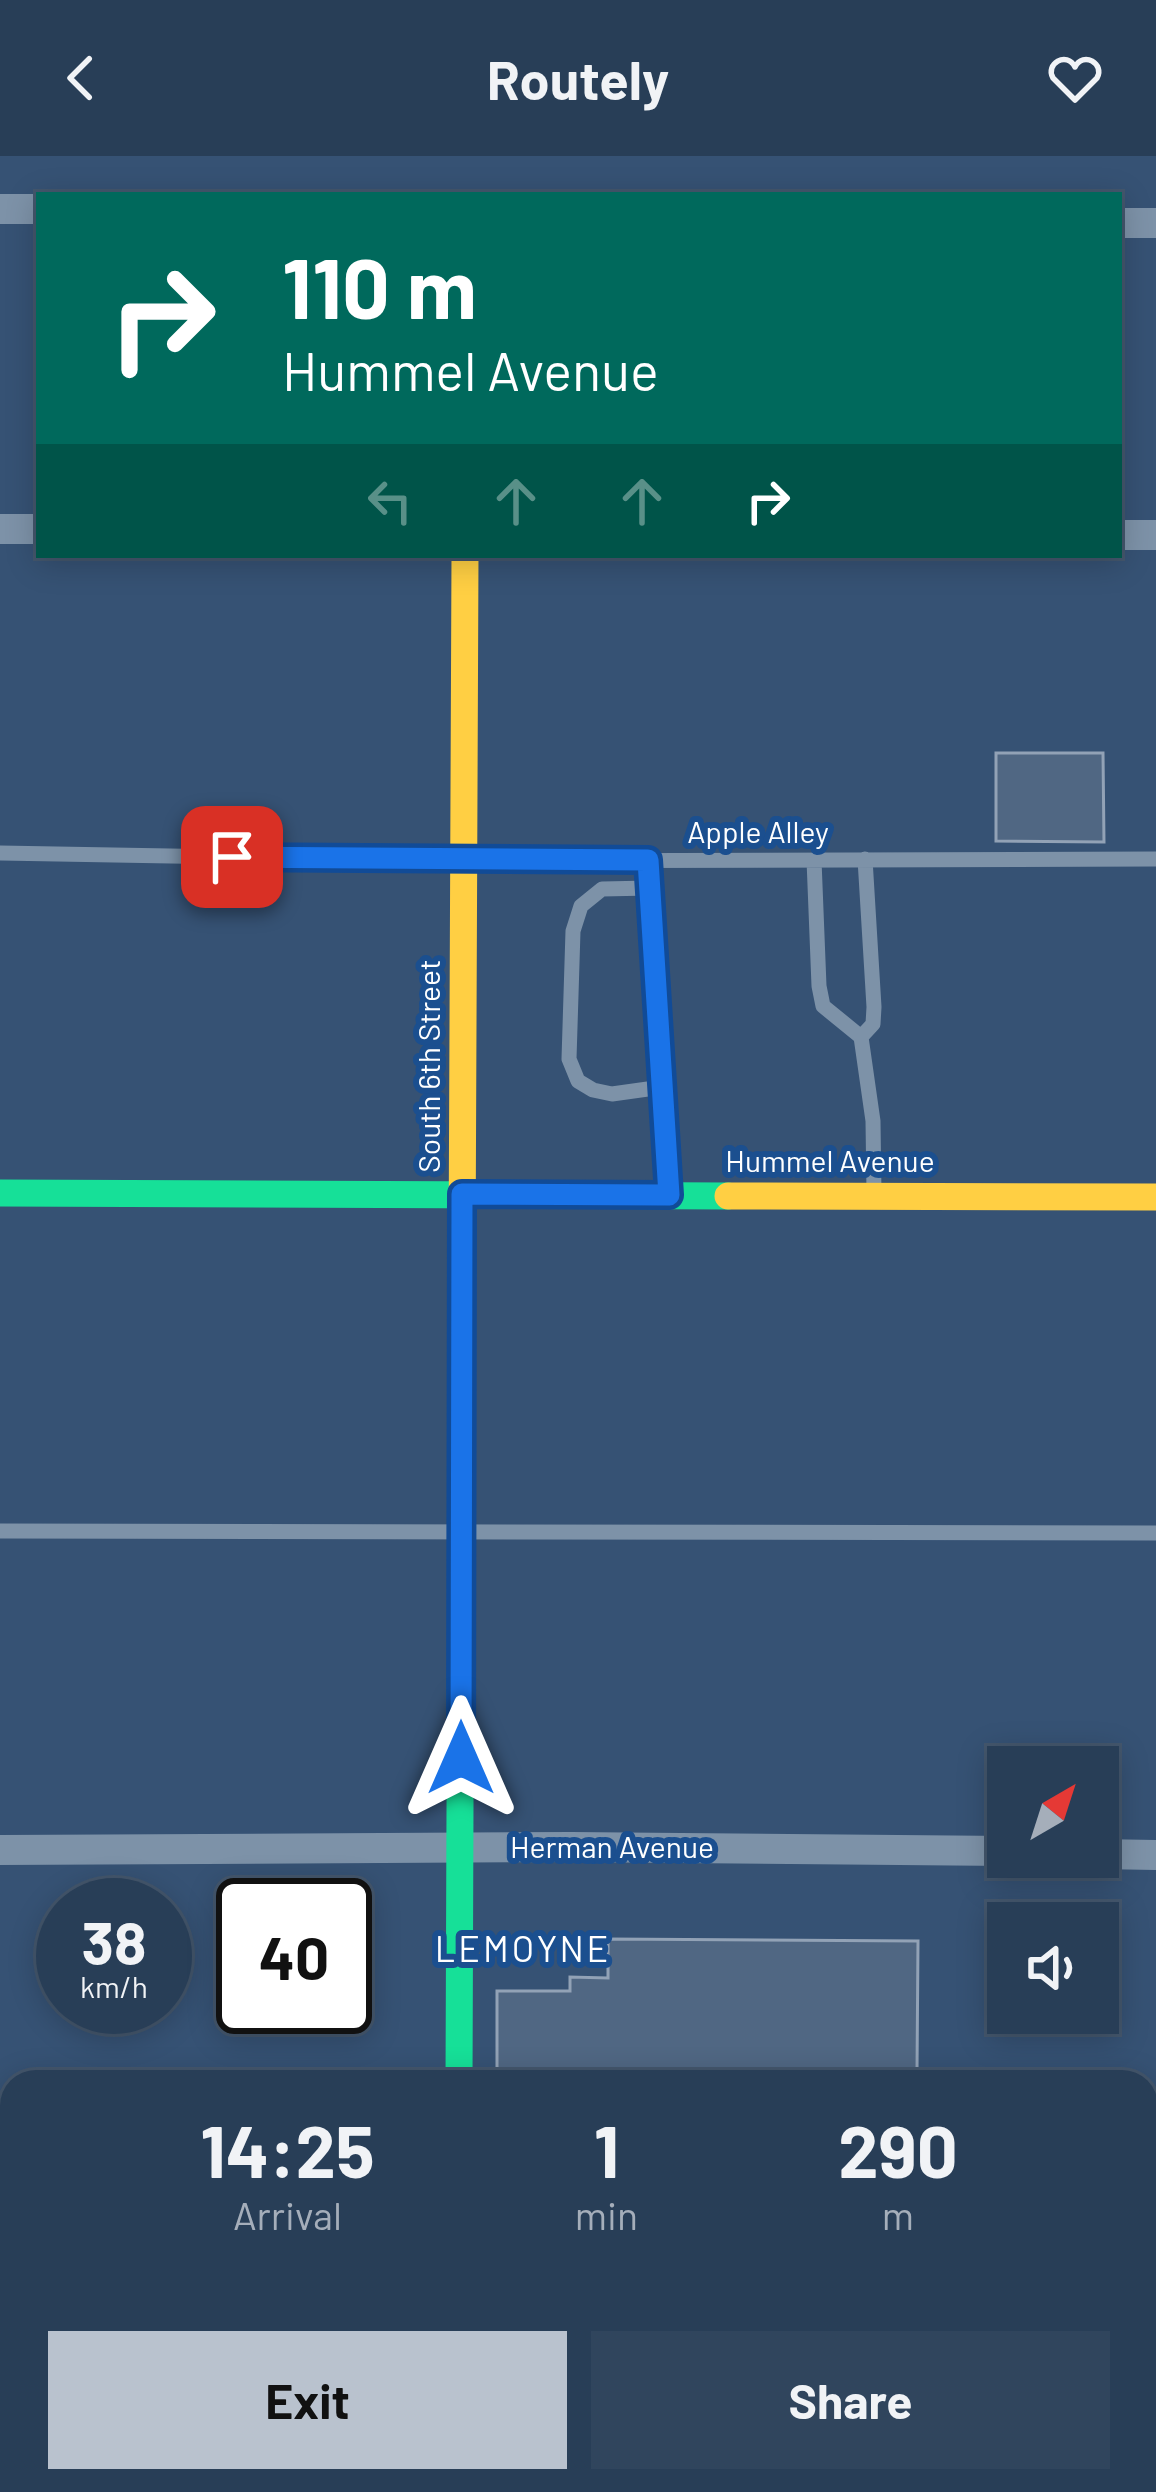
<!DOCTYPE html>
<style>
:root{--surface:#283e57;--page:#30455d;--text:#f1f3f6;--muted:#a5aeba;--line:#44576d;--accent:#b9c2ce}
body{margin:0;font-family:Barlow,sans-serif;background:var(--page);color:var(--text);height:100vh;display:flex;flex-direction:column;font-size:45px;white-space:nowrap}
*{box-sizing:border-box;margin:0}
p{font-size:39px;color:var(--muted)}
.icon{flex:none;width:66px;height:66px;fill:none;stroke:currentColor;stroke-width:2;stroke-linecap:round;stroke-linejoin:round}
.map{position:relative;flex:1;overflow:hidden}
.panel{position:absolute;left:0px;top:1914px;width:1158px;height:423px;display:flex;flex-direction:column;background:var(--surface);border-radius:36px 36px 0 0;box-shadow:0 6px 30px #0003,0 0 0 3px var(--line)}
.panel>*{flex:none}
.hud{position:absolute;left:36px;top:36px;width:1086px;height:366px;border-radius:0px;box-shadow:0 6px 30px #0003,0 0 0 3px var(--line);background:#00695c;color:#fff;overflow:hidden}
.needle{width:78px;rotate:39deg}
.tools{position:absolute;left:987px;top:1590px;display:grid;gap:24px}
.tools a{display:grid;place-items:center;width:132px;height:132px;border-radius:0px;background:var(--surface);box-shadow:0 6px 30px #0003,0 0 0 3px var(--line);font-size:60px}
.speed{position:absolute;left:36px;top:1722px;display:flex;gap:24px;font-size:60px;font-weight:700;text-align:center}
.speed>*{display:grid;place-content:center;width:156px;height:156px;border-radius:50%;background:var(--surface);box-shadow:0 6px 30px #0003,0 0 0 3px var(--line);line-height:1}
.speed small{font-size:30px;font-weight:400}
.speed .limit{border:6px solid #111;border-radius:18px;background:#fff;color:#111}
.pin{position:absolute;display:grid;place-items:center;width:102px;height:102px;color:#fff;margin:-51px;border-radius:24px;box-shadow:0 6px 18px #0006}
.me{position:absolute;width:132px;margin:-66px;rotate:0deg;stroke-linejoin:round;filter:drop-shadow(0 0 9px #0008)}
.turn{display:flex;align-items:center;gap:42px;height:252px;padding:0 48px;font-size:54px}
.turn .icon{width:156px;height:156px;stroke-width:2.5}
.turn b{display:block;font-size:84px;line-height:102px}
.lanes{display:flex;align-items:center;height:114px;padding:0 48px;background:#0003;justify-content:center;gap:60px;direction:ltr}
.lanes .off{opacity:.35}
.eta{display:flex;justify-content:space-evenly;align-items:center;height:204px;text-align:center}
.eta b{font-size:72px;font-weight:700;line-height:84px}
.button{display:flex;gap:24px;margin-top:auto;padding:24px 48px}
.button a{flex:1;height:138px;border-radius:0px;background:var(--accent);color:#111;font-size:48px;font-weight:700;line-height:138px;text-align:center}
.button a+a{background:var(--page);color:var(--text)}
header{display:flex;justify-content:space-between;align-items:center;height:156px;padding:0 48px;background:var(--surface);font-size:54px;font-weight:700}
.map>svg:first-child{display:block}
</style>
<header><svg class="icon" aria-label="back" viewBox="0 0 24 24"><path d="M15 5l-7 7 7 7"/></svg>Routely<svg class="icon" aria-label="heart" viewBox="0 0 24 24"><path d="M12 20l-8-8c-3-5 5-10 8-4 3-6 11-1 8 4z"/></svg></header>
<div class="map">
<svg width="1156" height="2336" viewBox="0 0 1156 2336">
<rect width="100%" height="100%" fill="#365274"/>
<!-- building -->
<path fill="#506783" stroke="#92a2b6" stroke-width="3" d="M996,597H1103L1104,686L996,685Z
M608,1783L918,1785L917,1915L611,1913V1923L497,1926V1835H570V1821L608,1822Z
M734,2325H844L878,2336H769Z"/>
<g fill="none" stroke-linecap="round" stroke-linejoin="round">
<!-- lane -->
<path stroke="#7d92a8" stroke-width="15" d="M0,697L465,705L1156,703
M648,704L669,1036
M814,704L819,830L823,850L861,881L873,965L874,1037
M650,732L602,733L581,750L573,775L569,903L578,925L593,934L612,938L662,931
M861,881L873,868L874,851L865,703
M0,1375L1156,1377"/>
<!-- street -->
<path stroke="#7d92a8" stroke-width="30" d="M0,53H39
M1119,67H1156
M0,373H39
M1119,379H1156
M0,1694L571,1691L1008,1695
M1098,1698L1156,1699
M1146,2019L1156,2018
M0,2145L12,2148
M471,2325L483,2336"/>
<!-- fast -->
<path stroke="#16e098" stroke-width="27" d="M0,1037L728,1040
M459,1926L462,1104"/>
<!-- slow -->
<path stroke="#ffcf43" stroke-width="27" d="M728,1040L1156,1041
M462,1104L465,399
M0,2332L54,2336"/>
<defs>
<path id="rail" d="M0,1953L12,1957
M0,1976L12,1980
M1146,2321L1156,2324
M1090,2325L1125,2336"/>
</defs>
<!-- rail casing -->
<use href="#rail" stroke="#7e92a7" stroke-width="14"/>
<!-- rail -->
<use href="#rail" stroke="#1b4f8f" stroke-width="9" stroke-dasharray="27" stroke-linecap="butt"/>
</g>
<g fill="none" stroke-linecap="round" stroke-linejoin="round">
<defs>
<path id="route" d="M232,701L648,704L669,1039L462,1038L461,1602"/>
</defs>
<!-- route casing -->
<use href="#route" stroke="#114b97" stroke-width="30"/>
<!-- route -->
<use href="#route" stroke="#1a73e8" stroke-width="21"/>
</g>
<g text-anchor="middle" stroke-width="12" stroke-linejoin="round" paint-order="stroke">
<!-- street labels -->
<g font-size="30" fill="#fff" stroke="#1b4f8f">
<text x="758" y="687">Apple Alley</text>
<text transform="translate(430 910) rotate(-90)" y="10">South 6th Street</text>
<text x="830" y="1016">Hummel Avenue</text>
<text x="612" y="1702">Herman Avenue</text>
</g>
<!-- quarter labels -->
<g font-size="36" letter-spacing="3" fill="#fff" stroke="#1b4f8f">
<text x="523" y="1806">LEMOYNE</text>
</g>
</g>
</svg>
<div class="tools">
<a><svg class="needle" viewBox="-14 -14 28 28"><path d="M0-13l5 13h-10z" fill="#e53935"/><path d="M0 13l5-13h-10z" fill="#a5aeba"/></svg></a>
<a><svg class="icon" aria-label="sound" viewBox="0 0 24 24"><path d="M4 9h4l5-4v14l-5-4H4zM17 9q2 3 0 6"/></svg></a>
</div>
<div class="speed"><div>38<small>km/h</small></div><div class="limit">40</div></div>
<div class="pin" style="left:232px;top:701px;background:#d93025"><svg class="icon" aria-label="arrive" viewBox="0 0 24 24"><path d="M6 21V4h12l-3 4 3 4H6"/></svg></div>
<svg class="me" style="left:461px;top:1602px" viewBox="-20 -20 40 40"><path d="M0-17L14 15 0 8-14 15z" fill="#1a73e8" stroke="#fff" stroke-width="4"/></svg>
<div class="hud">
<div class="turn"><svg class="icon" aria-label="right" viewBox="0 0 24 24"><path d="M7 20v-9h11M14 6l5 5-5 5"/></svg><div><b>110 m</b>Hummel Avenue</div></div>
<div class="lanes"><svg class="icon off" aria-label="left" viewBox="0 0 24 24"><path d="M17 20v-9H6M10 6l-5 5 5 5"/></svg><svg class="icon off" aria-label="ahead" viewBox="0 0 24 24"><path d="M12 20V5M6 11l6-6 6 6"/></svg><svg class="icon off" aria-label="ahead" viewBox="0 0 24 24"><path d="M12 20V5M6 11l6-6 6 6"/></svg><svg class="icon" aria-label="right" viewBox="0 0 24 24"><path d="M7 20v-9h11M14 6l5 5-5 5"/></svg></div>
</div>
<section class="panel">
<div class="eta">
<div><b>14:25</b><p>Arrival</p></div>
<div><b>1</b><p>min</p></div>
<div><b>290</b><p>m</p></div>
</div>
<div class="button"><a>Exit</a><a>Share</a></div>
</section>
</div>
